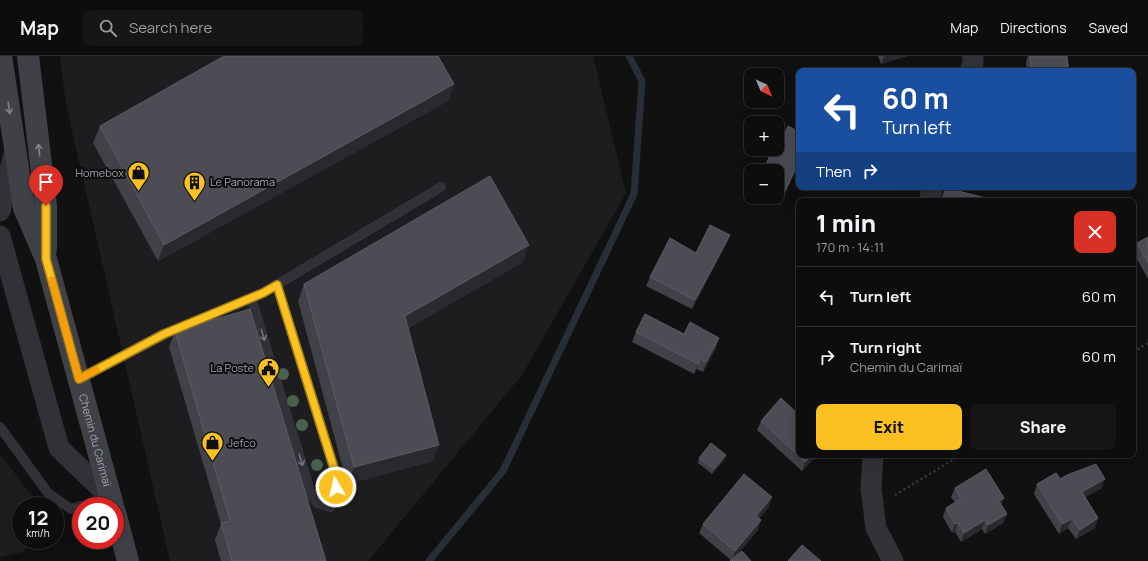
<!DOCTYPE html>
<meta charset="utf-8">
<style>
:root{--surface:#0d0d0e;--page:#161617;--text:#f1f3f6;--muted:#9a9c9e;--line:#2d2d2e;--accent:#fbc120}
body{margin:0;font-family:Manrope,sans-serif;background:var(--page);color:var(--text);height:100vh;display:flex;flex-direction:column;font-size:15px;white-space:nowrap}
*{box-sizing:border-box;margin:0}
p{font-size:13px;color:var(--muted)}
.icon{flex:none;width:22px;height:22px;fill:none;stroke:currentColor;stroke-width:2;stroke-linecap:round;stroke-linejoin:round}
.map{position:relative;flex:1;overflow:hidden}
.panel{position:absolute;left:796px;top:142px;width:340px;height:260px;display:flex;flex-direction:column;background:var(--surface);border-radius:8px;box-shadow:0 4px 16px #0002,0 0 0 1px var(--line)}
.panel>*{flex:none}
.guide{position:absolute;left:796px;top:12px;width:340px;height:122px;border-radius:8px;box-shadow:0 4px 16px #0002,0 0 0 1px var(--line);background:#1a4fa0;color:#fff;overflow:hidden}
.needle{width:26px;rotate:136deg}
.tools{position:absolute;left:744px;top:12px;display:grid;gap:8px}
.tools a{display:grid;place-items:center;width:40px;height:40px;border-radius:8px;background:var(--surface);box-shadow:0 4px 16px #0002,0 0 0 1px var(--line);font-size:20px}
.speed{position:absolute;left:12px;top:441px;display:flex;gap:8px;font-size:20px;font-weight:700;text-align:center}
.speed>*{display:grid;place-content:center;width:52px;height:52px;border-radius:50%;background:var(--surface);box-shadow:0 4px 16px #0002,0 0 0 1px var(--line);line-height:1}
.speed small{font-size:10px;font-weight:400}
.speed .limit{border:6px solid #d22;background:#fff;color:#111}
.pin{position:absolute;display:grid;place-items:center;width:34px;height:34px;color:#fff;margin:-41px -17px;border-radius:50% 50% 50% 0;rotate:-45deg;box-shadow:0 0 4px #0007}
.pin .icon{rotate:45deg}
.me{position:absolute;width:44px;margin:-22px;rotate:351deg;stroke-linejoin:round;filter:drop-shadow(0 0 3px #0008)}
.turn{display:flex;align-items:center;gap:14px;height:84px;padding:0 20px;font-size:18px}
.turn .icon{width:52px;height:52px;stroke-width:2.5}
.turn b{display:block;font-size:28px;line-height:34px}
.then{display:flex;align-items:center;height:38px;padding:0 20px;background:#0003;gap:8px;font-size:15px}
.round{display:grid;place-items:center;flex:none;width:42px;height:42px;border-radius:8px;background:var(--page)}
.overview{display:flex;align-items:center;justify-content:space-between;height:68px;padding:0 20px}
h1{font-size:24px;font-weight:800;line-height:30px}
.primary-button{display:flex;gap:8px;margin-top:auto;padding:8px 20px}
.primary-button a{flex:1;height:46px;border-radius:8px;background:var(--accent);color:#111;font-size:16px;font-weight:800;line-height:46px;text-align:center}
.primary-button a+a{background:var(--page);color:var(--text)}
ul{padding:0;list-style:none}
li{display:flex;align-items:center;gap:12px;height:60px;padding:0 20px;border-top:1px solid var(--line)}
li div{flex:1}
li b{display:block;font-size:15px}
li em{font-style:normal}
header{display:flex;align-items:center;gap:24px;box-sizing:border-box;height:56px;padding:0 20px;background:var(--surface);border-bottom:1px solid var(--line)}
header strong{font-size:19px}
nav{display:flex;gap:22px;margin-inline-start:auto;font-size:14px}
.search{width:280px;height:36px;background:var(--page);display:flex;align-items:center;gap:10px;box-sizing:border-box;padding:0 14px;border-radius:8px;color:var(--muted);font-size:15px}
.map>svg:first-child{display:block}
</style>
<header>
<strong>Map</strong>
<div class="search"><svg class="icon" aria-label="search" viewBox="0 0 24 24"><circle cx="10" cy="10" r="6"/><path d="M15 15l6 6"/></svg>Search here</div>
<nav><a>Map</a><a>Directions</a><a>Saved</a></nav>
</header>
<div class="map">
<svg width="1148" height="505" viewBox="0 0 1148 505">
<rect width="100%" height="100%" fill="#111112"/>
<!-- built -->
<path fill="#1d1d1f" d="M60,0H593L626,137L522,319L368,505H170L66,48Z
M0,398L40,450H21V484H37L23,496L0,501Z"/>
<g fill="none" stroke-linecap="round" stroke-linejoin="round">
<!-- stream -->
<path stroke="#272e36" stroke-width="7" d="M429,505L503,415L634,138L642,25L629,0"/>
<!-- path -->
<path stroke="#37393e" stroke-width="2.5" stroke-dasharray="2 3" stroke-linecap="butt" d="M1133,296L1148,287
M895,439L961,399"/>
<!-- lane -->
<path stroke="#313237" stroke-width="10" d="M251,242L311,438L317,447L330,451L336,441L337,422L277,229
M79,323L164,279L263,237L441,131
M0,371L48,437L71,453L81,450
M83,450L112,443"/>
<!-- street -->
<path stroke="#313237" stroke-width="21" d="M970,15L973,7V0
M929,145L933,131
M0,155L15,94
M0,180L59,392L112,443
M873,399L871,432L876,472L893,505"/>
<!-- secondary -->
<g stroke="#3f4147" stroke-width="22">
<path id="s1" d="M1,0L24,152L46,203L113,450"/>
<path d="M28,0L46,150V193"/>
<path d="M115,456L128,505"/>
</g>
</g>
<!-- trees -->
<g fill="#49604c">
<circle cx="283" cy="318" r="6"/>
<circle cx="293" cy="345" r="6"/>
<circle cx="302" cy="369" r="6"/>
<circle cx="317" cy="409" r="6"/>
</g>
<!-- wall -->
<path fill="#414248" d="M878,0H907L881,8Z
M1028,0H1055L1069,15H1027L1026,6Z
M454,28L448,45L158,205L93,87L100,70Z
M799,76V107L780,149L763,141H777V115L780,88Z
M730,179L726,188L692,253L646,230L650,221Z
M1148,181V223L1133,196L1137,187Z
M523,206L408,272L433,405L347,428L298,245L304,228Z
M175,275L326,505H221L215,484L221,468L169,291Z
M636,276L684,278L719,282L716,292L703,316L697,313L694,318L632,286Z
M761,365L799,399H817L802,415L757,374Z
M699,402L724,404L712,418L698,407Z
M1060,423L1102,432L1085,441L1095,472L1076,483L1068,472L1059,478L1034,438L1037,428Z
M955,432L1004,442L1001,448L1007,458L1003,467L985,478L982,473L961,486L955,476L952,477L943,461L946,452L955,447L951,441Z
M769,451L759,462L758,474L735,501L731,504L699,477L703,468Z"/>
<!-- shaded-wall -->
<path fill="#2a2a2e" d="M884,0H907L881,8Z
M454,28L448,45L158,205L164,189Z
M799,105V107L780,149L783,139Z
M982,141L981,145H969Z
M730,179L726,188L692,253L695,244Z
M529,189L523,206L399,277L405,260Z
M719,282L716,292L703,316L706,306Z
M700,303L697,313L694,318Z
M439,389L433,405L347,428L354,411Z
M726,399L724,404L712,418L714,413Z
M812,399H817L802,415L805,406Z
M1105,423L1102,432L1079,445L1082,436Z
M772,441L769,451L753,469L756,460Z
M1004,442L1000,451L999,445Z
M1007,458L1003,467L985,478L988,469Z
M1098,462L1095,472L1076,483L1080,474Z
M1072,463L1068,472L1059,478L1062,468Z
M761,464L758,474L732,504L735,495Z
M985,464L982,473L961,486L964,477Z
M958,467L955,476L952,477L955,468Z"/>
<!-- building -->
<path fill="#4c4d54" stroke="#595b63" d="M224,0H438L454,28L164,189L100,70Z
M1030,0H1067L1069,15H1032Z
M788,70L799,76V105L783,139L777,136V115H763L773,93H777V87L780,88Z
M490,120L529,189L405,260L439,389L354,411L304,228Z
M946,132L982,141L969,145H941Z
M710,169L730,179L695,244L650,221L670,182L696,197Z
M1148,181V207L1137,187Z
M250,253L326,505H232L221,467L230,465L175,275Z
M645,258L684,278L690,266L719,282L706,306L700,303L698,308L636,276Z
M781,342L799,359V399H812L805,406L761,365Z
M711,387L726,399L714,413L699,402Z
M1096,408L1105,423L1082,436L1098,462L1080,474L1072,463L1062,468L1037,428L1056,417L1060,423L1067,419Z
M986,413L1004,442L999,445L1007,458L988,469L985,464L964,477L958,467L955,468L946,452L961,443L955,432Z
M744,418L772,441L756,460L761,464L735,495L703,468Z
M802,489L821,505H788Z
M742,495L751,505H730Z"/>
<!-- one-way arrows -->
<defs><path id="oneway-shaft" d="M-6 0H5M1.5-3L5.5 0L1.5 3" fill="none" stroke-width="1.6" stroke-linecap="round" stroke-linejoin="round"/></defs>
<g stroke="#7f828e">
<use href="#oneway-shaft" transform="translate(9 52) rotate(82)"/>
<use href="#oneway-shaft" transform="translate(39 94) rotate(-97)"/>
</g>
<g stroke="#6f717c">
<use href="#oneway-shaft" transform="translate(263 279) rotate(73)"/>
<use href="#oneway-shaft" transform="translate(301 404) rotate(73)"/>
</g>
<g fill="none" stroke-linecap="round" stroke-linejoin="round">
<defs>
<path id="route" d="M46,150V203L79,323L164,278L263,237L277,229L337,422L336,431"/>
</defs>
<!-- route casing -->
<use href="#route" stroke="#a37d15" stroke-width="10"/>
<!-- route -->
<use href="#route" stroke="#fbc120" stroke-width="7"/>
<!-- slow -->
<path stroke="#f59e0b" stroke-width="7" d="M52,224L79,323L96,314"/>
</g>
<!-- icons -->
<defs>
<symbol id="shop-pin" viewBox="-11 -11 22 30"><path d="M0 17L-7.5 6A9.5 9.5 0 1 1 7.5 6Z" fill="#fbc120" stroke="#0c0c0d"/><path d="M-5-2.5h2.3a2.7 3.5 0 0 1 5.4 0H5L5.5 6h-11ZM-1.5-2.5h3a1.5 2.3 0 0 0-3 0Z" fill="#111"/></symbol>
<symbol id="building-pin" viewBox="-11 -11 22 30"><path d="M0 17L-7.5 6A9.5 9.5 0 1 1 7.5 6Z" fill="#fbc120" stroke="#0c0c0d"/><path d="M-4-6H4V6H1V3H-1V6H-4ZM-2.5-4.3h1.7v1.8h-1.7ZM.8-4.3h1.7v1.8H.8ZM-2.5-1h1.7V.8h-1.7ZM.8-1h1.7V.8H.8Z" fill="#111"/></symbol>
<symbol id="civic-pin" viewBox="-11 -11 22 30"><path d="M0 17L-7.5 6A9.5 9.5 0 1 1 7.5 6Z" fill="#fbc120" stroke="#0c0c0d"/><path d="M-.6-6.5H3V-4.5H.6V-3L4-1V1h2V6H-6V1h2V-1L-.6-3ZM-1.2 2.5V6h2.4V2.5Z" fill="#111"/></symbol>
</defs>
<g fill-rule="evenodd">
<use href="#shop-pin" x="126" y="104" width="25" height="34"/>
<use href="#building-pin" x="182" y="114" width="25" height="34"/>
<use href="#civic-pin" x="256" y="300" width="25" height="34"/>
<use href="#shop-pin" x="200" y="374" width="25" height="34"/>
</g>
<g text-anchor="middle" stroke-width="4" stroke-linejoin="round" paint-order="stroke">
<!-- poi labels -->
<g font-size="11" fill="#a1a5b4" stroke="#0c0c0d" text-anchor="end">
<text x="124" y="121">Homebox</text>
<text x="210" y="130" text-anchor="start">Le Panorama</text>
<text x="254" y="316">La Poste</text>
<text x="228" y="391" text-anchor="start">Jefco</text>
</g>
<!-- street labels -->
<g font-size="11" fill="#a1a5b4" stroke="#0c0c0d">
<text dy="4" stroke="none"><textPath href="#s1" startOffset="397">Chemin du Carimaï</textPath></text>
</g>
</g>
</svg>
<div class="tools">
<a><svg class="needle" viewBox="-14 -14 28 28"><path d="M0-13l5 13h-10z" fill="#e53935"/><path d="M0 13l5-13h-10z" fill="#9a9c9e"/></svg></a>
<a>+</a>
<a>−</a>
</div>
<div class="speed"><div>12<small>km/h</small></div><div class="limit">20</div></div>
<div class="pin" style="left:46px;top:150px;background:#d93025"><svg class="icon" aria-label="arrive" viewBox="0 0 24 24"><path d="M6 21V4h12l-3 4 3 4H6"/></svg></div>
<svg class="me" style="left:336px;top:431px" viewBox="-20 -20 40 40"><circle r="17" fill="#fbc120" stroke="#fff" stroke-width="3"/><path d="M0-11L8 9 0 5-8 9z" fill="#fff"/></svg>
<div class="guide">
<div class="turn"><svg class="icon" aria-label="left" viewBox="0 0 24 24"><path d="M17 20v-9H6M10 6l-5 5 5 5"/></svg><div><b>60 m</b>Turn left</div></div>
<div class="then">Then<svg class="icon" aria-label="right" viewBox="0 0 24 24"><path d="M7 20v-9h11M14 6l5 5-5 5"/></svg></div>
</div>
<section class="panel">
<div class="overview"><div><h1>1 min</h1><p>170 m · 14:11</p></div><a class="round" style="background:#d93025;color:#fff"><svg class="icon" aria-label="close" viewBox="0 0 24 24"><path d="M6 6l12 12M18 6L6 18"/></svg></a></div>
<ul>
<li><svg class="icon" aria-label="left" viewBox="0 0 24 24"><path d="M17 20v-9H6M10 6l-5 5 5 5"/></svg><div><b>Turn left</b></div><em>60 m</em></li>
<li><svg class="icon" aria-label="right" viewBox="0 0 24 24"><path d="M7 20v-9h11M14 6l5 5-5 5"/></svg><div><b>Turn right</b><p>Chemin du Carimaï</p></div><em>60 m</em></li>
</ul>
<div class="primary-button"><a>Exit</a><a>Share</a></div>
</section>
</div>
